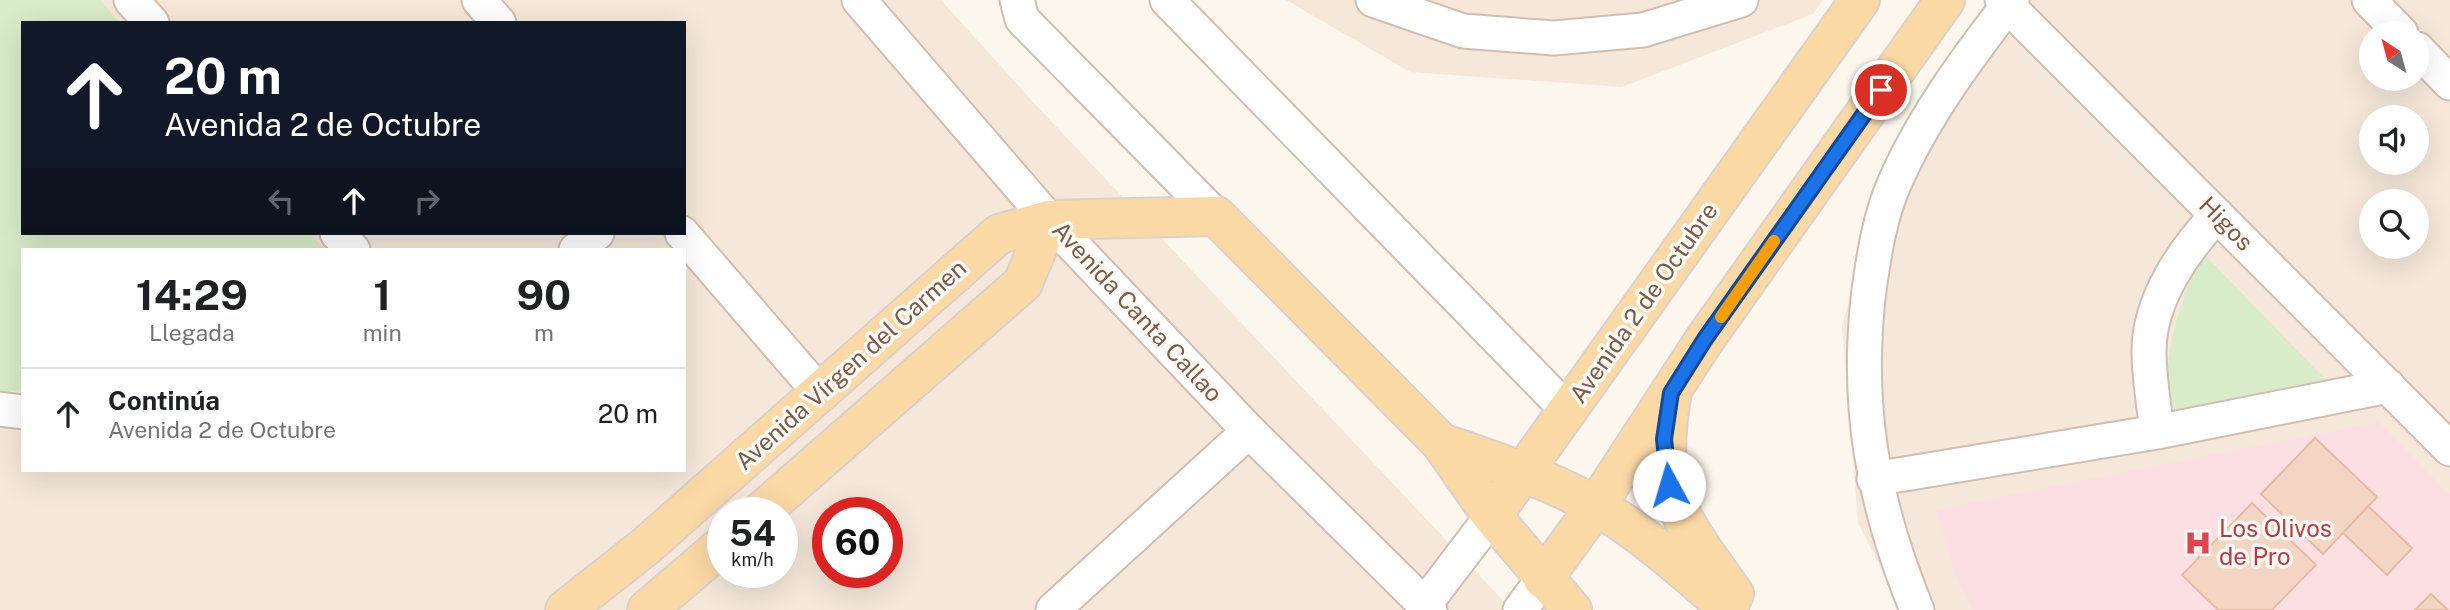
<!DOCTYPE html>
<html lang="es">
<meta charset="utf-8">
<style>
:root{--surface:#fff;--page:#f2f2f2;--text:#202124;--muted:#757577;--line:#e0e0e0}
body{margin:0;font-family:"Public Sans",sans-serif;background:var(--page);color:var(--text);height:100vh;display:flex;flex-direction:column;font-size:26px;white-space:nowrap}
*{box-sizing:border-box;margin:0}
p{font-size:23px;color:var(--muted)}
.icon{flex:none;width:38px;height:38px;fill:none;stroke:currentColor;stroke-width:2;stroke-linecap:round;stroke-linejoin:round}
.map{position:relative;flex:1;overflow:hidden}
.panel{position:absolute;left:21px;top:248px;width:665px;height:224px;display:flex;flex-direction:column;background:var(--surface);border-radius:0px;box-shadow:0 7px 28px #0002}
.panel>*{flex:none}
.banner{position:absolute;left:21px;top:21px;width:665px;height:214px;border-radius:0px;box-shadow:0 7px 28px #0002;background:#111827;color:#fff;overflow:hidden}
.needle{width:46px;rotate:324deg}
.buttons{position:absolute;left:2359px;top:21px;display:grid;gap:14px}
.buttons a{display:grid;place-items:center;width:70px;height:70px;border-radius:50%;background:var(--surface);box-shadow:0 7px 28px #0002;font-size:35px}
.speed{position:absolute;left:707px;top:497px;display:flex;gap:14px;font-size:35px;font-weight:700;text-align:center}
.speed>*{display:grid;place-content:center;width:91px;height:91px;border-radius:50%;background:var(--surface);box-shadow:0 7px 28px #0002;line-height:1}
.speed small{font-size:18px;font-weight:400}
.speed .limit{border:10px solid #d22;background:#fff;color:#111}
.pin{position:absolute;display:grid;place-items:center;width:60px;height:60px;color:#fff;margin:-30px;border:4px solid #fff;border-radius:50%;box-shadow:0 2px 7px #0007}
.me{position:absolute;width:77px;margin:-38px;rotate:354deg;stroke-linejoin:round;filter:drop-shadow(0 0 5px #0008)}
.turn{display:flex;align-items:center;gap:24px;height:147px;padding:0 28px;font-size:32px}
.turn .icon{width:91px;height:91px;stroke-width:2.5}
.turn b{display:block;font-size:49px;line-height:60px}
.lanes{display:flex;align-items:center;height:66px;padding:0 28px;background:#0003;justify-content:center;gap:35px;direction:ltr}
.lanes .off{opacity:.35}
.eta{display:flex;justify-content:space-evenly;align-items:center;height:119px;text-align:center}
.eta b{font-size:42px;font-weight:700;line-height:49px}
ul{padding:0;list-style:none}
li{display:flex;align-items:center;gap:21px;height:91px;padding:0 28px;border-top:2px solid var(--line)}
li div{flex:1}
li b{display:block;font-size:26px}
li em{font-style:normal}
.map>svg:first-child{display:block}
</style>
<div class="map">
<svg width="2450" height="610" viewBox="0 0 2450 610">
<rect width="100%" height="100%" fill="#fdf6ec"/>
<!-- residential -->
<path fill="#f5e8da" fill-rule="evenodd" d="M0,0H941L1034,103L1512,610H0ZM23,23H684V233H23ZM23,250H684V471H23ZM723,513H782V572H723ZM828,513H887V572H828Z
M1286,0H1823L1813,14L1622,87L1410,72Z
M1993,0H2450V610H1902L1858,523L1842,326L1887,166ZM2371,33H2417V79H2371ZM2371,117H2417V163H2371ZM2371,201H2417V247H2371Z"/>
<!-- medical -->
<path fill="#fbdfe3" d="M2379,422L2450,495V610H1972L1956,576L1936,510Z"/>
<!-- green -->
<path fill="#d8ecc9" d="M0,0H100L120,23H23V233H309L325,250H23V392L0,390Z
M2203,253L2326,380L2167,411C2165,347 2176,311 2203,253Z"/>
<!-- building -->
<path fill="#f3d5c3" stroke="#e6bba3" stroke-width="2" d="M2315,438L2377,497L2323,554L2261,494Z
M2252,503L2316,565L2272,610H2218L2182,575Z
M2368,506L2412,548L2387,575L2343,533Z
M2431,594L2448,610H2415Z"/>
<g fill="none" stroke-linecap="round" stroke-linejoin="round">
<defs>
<path id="minor" d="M131,0L152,23
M479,0L499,23
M859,0L1049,220L1249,431L1430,610
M1017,0L1022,19L1216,216
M1167,0L1568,411
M1373,0L1463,31L1554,38L1643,30L1741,0
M2002,0L2450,449
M2369,0L2401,33
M2417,49L2450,83
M337,233L353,250
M682,233L820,393
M576,250L597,233
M0,409L23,412
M2157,432C2154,405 2149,378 2149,351C2149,300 2184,250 2217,215
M1874,479L2157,432L2388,386
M1425,604L1492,516
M1053,610L1249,431
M1520,610L1543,579
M1917,610C1873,502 1855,407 1869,290C1874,255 1880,215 1895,182C1924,116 1968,57 2012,0"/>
<path id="major" d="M1671,397C1655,494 1681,519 1734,594
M1441,443C1503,464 1567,485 1622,522C1660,548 1695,579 1729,610
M760,513L1023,283L1049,220
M1492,516L1860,0
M1543,579L1596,506L1705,339L1945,0
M565,610L646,546L999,234L1049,220L1216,216L1441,443L1492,516L1572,610
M647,610L723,545"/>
</defs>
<!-- minor casing -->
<use href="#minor" stroke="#d1beb0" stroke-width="37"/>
<!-- major casing -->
<use href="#major" stroke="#dad1cd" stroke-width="42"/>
<!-- minor -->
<use href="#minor" stroke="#fff" stroke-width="33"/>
<!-- major -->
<use href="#major" stroke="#fbd9a5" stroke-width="38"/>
</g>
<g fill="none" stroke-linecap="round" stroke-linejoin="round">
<defs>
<path id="route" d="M1669,485L1664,439L1671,393L1705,339L1881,90"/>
</defs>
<!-- route casing -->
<use href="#route" stroke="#114b97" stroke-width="18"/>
<!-- route -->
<use href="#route" stroke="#1a73e8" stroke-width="12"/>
<!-- slow -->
<path stroke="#f59e0b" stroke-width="12" d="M1721,317L1774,241"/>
</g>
<!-- icons -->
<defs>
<symbol id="hospital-bare" viewBox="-9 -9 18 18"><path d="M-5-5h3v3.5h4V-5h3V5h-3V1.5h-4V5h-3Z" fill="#e0444e" stroke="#fffaf3" stroke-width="2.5" paint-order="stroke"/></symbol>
</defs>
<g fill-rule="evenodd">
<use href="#hospital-bare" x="2179" y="524" width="38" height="38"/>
</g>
<g text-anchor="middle" stroke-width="7" stroke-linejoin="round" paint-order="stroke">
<!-- street labels -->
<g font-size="24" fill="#7a5c4d" stroke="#fffaf3">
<text transform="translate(2226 224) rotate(45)" y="8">Higos</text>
<text transform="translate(1644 303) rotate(-55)" y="8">Avenida 2 de Octubre</text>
<text transform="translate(1137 312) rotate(47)" y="8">Avenida Canta Callao</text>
<text transform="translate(851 365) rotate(-42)" y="8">Avenida Vírgen del Carmen</text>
</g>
<!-- health labels -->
<g font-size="24" fill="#be3a42" stroke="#fffaf3" text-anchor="start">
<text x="2219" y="537">Los Olivos<tspan x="2219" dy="28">de Pro</tspan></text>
</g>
</g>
</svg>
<div class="buttons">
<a><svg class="needle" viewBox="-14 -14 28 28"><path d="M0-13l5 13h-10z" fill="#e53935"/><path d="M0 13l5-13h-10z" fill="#757577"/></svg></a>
<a><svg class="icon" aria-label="sound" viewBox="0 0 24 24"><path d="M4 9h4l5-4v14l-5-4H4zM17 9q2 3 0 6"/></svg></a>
<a><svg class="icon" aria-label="search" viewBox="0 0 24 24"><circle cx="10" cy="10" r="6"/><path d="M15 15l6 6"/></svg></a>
</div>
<div class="speed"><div>54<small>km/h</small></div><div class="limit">60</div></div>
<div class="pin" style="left:1881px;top:90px;background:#d93025"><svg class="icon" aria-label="arrive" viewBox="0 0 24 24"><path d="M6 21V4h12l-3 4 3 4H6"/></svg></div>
<svg class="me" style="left:1669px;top:485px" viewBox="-20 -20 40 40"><circle r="19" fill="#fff"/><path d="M0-13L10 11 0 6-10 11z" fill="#1a73e8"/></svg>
<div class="banner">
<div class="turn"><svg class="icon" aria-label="ahead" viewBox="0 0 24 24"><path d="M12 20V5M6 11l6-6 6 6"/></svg><div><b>20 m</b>Avenida 2 de Octubre</div></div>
<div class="lanes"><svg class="icon off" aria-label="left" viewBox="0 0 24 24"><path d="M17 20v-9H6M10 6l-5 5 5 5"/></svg><svg class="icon" aria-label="ahead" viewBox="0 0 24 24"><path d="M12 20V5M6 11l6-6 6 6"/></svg><svg class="icon off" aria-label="right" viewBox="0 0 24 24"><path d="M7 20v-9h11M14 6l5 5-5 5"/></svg></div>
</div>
<section class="panel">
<div class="eta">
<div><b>14:29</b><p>Llegada</p></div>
<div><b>1</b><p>min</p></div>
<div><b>90</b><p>m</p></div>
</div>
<ul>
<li><svg class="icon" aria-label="ahead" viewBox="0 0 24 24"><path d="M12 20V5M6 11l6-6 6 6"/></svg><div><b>Continúa</b><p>Avenida 2 de Octubre</p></div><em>20 m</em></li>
</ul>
</section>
</div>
